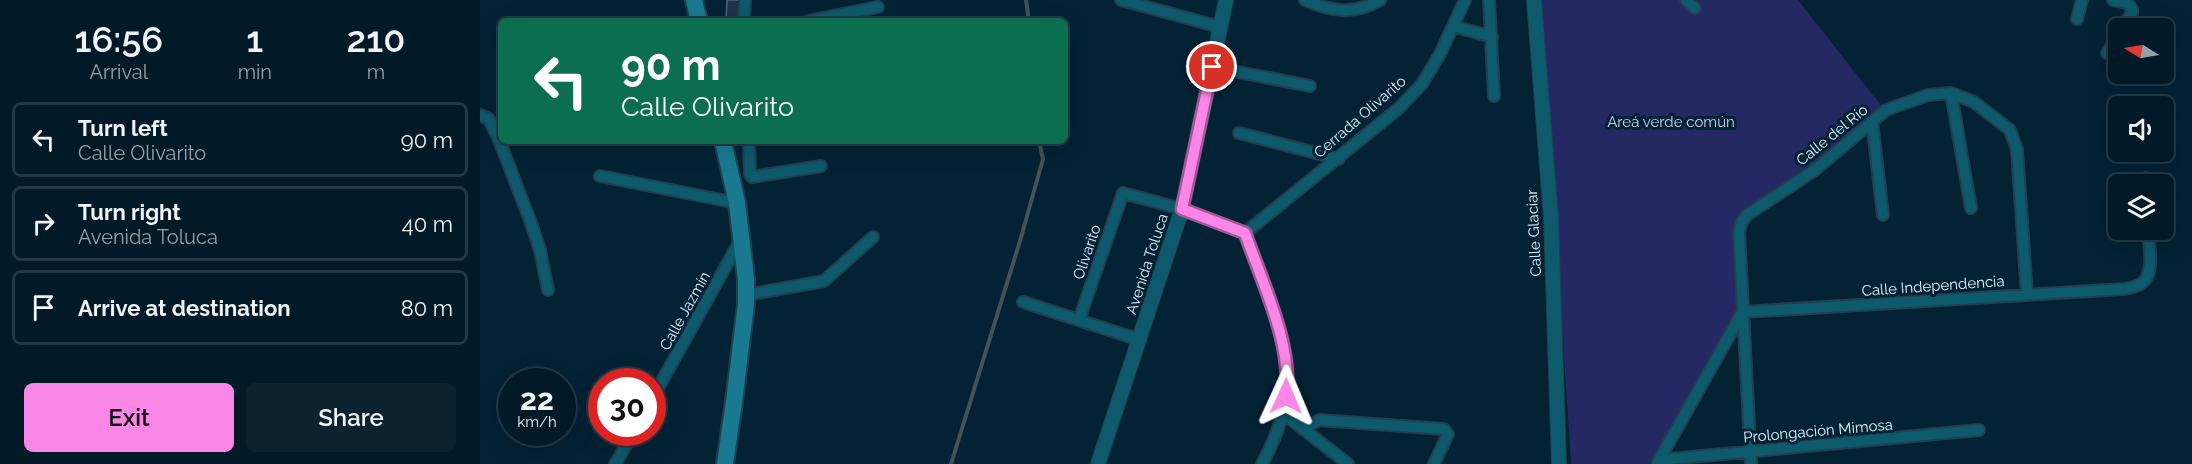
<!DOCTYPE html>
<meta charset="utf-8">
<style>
:root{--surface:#021a27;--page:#0c232f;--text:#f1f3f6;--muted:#96a1a7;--line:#233844;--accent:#fa87e7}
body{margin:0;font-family:Raleway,sans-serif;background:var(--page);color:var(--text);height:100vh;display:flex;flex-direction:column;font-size:22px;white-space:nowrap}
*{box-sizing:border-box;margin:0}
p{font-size:20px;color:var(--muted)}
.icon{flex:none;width:33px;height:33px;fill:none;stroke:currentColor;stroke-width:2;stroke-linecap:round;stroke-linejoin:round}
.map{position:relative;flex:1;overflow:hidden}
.panel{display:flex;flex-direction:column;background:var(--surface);width:480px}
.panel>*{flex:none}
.guide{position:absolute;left:18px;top:18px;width:570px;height:126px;border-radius:9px;box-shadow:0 6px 24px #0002,0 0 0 2px var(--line);background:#0b6e4f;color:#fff;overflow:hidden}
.needle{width:39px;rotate:281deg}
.buttons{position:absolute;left:1628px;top:18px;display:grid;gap:12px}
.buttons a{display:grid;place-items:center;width:66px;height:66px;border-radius:9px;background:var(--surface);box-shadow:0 6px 24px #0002,0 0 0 2px var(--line);font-size:30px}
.speed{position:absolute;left:18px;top:368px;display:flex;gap:12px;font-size:30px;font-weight:700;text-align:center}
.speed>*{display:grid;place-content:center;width:78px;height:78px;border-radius:50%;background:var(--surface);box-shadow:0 6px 24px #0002,0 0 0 2px var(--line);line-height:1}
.speed small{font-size:15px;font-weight:400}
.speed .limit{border:9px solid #d22;background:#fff;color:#111}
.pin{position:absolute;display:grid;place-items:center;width:51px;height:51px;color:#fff;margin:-26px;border:3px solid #fff;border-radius:50%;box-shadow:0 2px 6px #0007}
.me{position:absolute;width:66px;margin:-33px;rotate:1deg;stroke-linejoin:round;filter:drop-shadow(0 0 4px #0008)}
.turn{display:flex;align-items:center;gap:21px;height:126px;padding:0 24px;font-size:27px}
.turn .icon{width:78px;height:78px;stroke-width:2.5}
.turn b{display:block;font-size:42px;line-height:51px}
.eta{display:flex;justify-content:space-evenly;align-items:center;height:102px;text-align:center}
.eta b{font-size:36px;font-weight:600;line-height:42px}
.action{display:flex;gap:12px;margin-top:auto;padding:12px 24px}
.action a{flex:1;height:69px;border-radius:9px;background:var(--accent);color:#111;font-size:24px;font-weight:600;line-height:69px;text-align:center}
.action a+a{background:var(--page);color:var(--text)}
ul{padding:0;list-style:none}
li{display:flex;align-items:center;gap:18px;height:75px;margin:0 12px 9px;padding:0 12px;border:3px solid var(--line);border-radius:9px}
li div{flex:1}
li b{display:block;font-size:22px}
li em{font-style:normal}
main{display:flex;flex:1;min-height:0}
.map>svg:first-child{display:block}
</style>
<main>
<section class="panel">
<div class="eta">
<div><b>16:56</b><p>Arrival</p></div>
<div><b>1</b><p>min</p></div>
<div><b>210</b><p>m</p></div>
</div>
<ul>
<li><svg class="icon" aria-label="left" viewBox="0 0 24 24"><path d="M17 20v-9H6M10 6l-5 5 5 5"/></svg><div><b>Turn left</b><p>Calle Olivarito</p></div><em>90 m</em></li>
<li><svg class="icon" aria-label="right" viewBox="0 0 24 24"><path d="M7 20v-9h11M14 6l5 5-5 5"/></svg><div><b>Turn right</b><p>Avenida Toluca</p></div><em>40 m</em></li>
<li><svg class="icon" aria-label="arrive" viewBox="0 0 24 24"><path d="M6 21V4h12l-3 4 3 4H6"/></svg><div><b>Arrive at destination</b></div><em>80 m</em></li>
</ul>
<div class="action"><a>Exit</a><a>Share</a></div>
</section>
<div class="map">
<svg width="1712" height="464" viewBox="0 0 1712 464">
<rect width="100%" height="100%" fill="#032234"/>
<!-- green -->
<path fill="#242863" d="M1061,0H1318L1403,108L1262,222L1263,312L1169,464H1091Z"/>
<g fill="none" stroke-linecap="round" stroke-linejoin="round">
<!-- stream -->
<path stroke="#445257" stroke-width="4" d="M546,0L549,21
M471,464L540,241L563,159L559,141"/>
</g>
<!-- building -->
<path fill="#203149" stroke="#51647f" stroke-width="1.5" d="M247,0H260L259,21H246Z"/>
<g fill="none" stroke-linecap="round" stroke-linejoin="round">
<defs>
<path id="minor" d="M641,0L740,27
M825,0C851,12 875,15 900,0
M1009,0L1014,96
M1206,0L1215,8
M1633,0L1647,3L1652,9V13L1642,28
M1597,19L1602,0
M264,21L265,0
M328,21L398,7
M973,26L1012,37
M1627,53L1638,36
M732,67L830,86
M1471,93L1491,208
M0,115L9,119L19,140L50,220L60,250L68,290
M1392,121L1403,215
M759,133L859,159
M269,141L270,174L272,177L341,166
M120,176L257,203
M1666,178V184
M765,233L918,109L942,84L960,54L985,0
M266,295L344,281L393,237
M543,302L660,340
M1263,312L1644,289C1649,288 1655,287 1659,285C1676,277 1669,245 1668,230
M599,320L643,193L702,209L765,233C779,274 809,338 808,380C807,410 796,438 782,464
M172,399L261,239
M803,413L868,464
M823,429L839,420L964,429L968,434L954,464
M1179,460L1499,430
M135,464L154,432
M1177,464L1262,313
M1271,464L1259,231L1262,222L1267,215L1335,170L1406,110L1448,95L1471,93L1494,102L1530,130L1537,150L1547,295"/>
<path id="tertiary" d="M1054,0L1071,218L1079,464
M618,464L702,209L746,0"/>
<path id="secondary" d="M214,0L219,21
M243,141L257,203L266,279V304L254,402L245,464"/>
</defs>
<!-- minor casing -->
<use href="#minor" stroke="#223f50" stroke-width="14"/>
<!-- tertiary casing -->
<use href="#tertiary" stroke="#223f50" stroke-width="16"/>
<!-- secondary casing -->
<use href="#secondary" stroke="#223f50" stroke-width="20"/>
<!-- minor -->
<use href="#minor" stroke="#0d5a6c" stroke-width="10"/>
<!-- tertiary -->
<use href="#tertiary" stroke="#0d5a6c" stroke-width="14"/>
<!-- secondary -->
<use href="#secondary" stroke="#197990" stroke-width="16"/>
</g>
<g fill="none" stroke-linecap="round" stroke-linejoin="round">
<defs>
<path id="route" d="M732,67L702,209L765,233C782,282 813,345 806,396"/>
</defs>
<!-- route casing -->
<use href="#route" stroke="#a25896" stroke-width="15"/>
<!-- route -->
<use href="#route" stroke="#fa87e7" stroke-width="10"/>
</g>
<g text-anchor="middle" stroke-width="6" stroke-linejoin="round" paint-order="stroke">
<!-- street labels -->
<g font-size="15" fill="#dff0fc" stroke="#032234">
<text transform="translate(880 117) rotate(-41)" y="5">Cerrada Olivarito</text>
<text transform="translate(1352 135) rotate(-39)" y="5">Calle del Río</text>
<text transform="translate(1054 233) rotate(-93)" y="5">Calle Glaciar</text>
<text transform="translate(607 252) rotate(-71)" y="5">Olivarito</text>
<text transform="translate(667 264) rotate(-72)" y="5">Avenida Toluca</text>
<text transform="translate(1453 286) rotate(-4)" y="5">Calle Independencia</text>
<text transform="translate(205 311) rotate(-61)" y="5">Calle Jazmín</text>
<text transform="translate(1338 431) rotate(-5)" y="5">Prolongación Mimosa</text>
</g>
<!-- park labels -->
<g font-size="15" fill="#c8d0f6" stroke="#032234">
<text x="1191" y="127">Areá verde común</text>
</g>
</g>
</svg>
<div class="buttons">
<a><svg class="needle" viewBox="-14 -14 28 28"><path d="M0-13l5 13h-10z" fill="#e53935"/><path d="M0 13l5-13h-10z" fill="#96a1a7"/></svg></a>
<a><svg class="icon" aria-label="sound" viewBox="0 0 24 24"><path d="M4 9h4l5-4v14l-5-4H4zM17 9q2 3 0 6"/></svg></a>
<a><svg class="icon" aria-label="layers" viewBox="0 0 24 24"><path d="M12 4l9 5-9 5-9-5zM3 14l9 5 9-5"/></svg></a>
</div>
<div class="speed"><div>22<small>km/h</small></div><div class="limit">30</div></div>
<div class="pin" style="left:732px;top:67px;background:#d93025"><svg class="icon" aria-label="arrive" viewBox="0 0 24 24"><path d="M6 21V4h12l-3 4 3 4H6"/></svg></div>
<svg class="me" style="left:806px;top:396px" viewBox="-20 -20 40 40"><path d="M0-17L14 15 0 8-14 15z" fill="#fa87e7" stroke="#fff" stroke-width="4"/></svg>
<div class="guide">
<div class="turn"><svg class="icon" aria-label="left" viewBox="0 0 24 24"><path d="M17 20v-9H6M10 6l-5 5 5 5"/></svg><div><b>90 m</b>Calle Olivarito</div></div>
</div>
</div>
</main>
